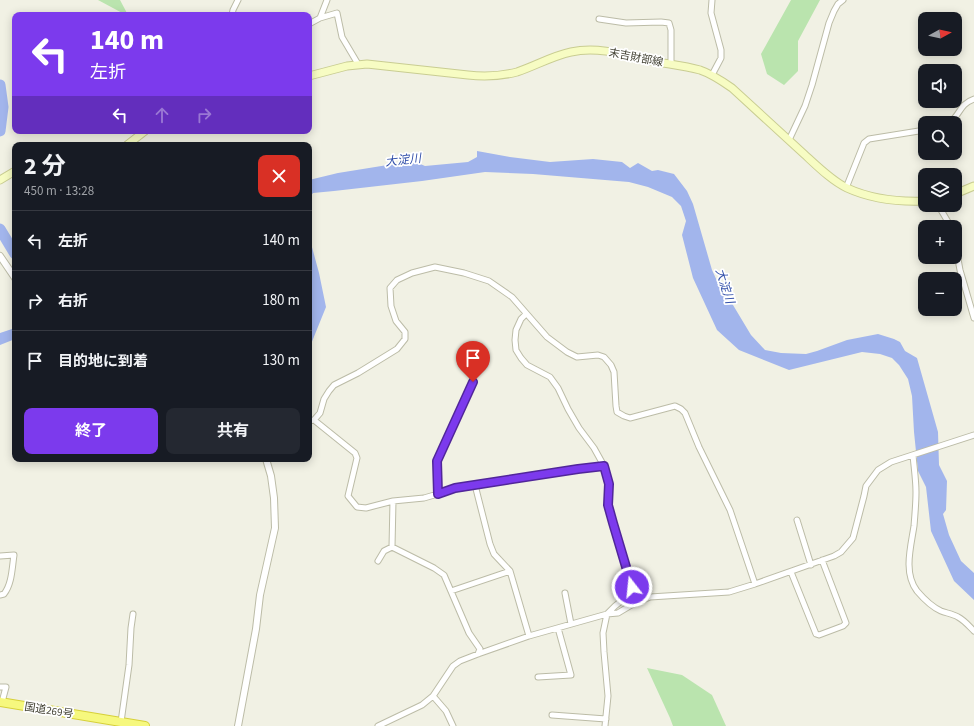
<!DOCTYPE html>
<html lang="ja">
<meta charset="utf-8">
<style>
:root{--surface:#171b24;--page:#242831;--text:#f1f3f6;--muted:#9ea1a6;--line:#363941;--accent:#7c3aed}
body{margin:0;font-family:"Source Sans 3","Noto Sans JP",sans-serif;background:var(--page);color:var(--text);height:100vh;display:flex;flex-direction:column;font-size:15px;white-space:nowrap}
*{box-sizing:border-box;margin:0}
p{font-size:13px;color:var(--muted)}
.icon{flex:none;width:22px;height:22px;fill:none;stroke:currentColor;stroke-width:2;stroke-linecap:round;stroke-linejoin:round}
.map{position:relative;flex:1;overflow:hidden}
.drawer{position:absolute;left:12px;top:142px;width:300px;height:320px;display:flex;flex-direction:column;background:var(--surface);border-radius:8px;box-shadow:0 2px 10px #0003}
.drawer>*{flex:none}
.banner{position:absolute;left:12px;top:12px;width:300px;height:122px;border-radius:8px;box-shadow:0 2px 10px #0003;background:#7c3aed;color:#fff;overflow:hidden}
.needle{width:26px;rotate:82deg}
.tools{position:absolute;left:918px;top:12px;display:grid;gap:8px}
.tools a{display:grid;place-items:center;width:44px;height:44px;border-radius:8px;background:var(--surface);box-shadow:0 2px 10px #0003;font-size:20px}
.pin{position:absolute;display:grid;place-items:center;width:34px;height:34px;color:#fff;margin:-41px -17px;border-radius:50% 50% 50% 0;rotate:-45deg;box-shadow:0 0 4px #0007}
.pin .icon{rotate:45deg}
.me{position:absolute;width:44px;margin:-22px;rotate:344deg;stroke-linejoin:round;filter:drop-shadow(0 0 3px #0008)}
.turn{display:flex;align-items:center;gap:14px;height:84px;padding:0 12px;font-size:18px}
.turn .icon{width:52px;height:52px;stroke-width:2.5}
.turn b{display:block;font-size:28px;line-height:34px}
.lanes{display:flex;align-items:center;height:38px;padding:0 12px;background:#0003;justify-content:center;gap:20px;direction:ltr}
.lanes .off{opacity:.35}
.round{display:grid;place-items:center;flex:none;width:42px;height:42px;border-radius:8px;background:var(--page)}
.overview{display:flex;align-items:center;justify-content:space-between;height:68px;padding:0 12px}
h1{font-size:24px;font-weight:700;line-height:30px}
.cta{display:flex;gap:8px;margin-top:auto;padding:8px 12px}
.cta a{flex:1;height:46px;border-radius:8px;background:var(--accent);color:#fff;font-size:16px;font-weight:700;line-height:46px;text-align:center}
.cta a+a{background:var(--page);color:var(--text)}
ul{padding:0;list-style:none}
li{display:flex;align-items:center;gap:12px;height:60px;padding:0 12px;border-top:1px solid var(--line)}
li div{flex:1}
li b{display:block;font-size:15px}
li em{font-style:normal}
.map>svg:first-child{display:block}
</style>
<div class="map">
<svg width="974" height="726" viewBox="0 0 974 726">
<rect width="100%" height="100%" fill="#f1f1e4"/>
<!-- green -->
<path fill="#bae4ae" d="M98,0H120L128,15H126Z
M791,0H820L798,41V71L784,85L767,74L761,54Z
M647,668L682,675L712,695L726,726H673L670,718Z"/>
<!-- water -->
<path fill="#a2b5ec" d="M477,151L510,157L550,162L593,159L622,162L630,168L638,163L652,171L658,170L674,174L687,191L693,204L712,270L723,294L733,305L751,335L765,350L781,353L806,354L817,351L847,340L878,334L894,339L900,342L905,351L917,358L938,432L939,465L947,481L946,510L943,514L949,535L961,561L974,573V600L954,581L931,531L926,487L918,471L914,432L912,396L908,379L899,365L892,358L880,354L862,352L789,370L739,350L717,330L693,278L682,235L686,221L681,206L672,197L648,187L629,182L533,174L485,172L422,181L334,191L313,193L309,198V180L338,173L400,163H418L425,166L468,162L477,157Z
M309,236L319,273L326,307L309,349Z
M15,328V339L0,345V333Z"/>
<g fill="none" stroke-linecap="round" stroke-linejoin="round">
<!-- river -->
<path stroke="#a2b5ec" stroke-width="11" d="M0,85L3,107L0,131
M0,229L15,254"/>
<defs>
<path id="minor" d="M712,0L711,13L721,50V58L712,75
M232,15L233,10L238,0
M320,18L337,13L342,37L358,64
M599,19L626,23L661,22L669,23L671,30V64
M309,24L320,18L327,0
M949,123C960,116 959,104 974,99
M789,140L805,106L812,85L829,23L834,11L838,4L843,0
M846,188L864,143L869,139L925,130
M939,205L941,210L951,227
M955,243L960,270L974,318
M526,314L521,319L516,330L515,340L516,350L521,358L527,365L550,377L558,388L568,409L579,428L594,448L604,466L609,485L608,505L613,523L632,587L630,594L615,606L607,614L603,633L604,652L608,696L605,726
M314,420L355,453L357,458L348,496L357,507L366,508L393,501L424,498L455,489L578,469L604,466
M309,421L314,420L320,413L324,399L329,391L334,385L358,373L397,349L405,339V332L396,321L391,306L390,288L397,280L412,273L435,267L464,273L489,281L512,297L547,337L567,352L577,357L598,355L604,357L611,365L614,372L616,406L617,412L624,416L630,418L675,406L681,409L685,413L699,447L730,510L755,584
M913,455C914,467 916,480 916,492C916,503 915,514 914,526C911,546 903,573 917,591C923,598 932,607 941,611C946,613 953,614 958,617C964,620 969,626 974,631
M475,485L490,544L494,554L510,571L529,636
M437,494V461L473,382
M797,520L811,565
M392,547L393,501
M0,556L14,555C12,568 12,584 4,594L0,595
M378,561L384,551L392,547L434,568L444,575L469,633L480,649L478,654
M791,572L816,634L819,635L843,626L846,623L822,560
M451,591L510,571
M565,593L571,624
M538,677L571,675L558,628
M0,687H6L2,702
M433,696L446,711L453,726
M552,715L606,719
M121,722L129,665L131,628L133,614
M378,726L422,705L433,696L453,666L460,661L478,654L529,636L607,614L618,613L633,604L650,597L729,592L755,584L834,556L841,552L853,538L864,496L866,486L878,470L891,462L974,435"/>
<path id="tertiary" d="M0,256L15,278
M238,726L256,629L260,595L275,528L274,498L271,476L266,459"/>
<path id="secondary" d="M309,76L347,66L367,64L468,75C485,77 501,76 517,72C535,66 552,56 571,52C598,46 626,55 652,61C668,64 685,66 700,70C712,74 722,81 732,88C756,110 780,132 804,154C817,166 832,181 847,188C871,199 900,202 925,201
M127,145L145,131
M0,180L15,171
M955,194L974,186"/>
<path id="trunk" d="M0,702L145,726"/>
</defs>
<!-- minor casing -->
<use href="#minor" stroke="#bcbca7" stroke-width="7"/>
<!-- tertiary casing -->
<use href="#tertiary" stroke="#bcbca7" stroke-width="8"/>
<!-- secondary casing -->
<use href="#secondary" stroke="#c9cd92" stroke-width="9"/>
<!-- trunk casing -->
<use href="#trunk" stroke="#d6d039" stroke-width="10"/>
<!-- minor -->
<use href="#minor" stroke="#fff" stroke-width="5"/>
<!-- tertiary -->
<use href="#tertiary" stroke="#fff" stroke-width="6"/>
<!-- secondary -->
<use href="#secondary" stroke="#f7fcc3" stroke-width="7"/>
<!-- trunk -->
<use href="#trunk" stroke="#f6f87e" stroke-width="8"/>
</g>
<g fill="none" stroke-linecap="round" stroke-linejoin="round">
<defs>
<path id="route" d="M473,382L437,461L438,494L455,488L578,469L604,466L609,484L608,505L613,523L632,587"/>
</defs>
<!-- route casing -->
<use href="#route" stroke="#51269a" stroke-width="10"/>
<!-- route -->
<use href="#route" stroke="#7c3aed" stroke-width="7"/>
</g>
<g text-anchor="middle" stroke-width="3.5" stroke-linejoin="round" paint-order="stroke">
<!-- street labels -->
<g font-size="11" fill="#434234" stroke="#fff">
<text transform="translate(636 57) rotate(11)" y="4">末吉財部線</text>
<text transform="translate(49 710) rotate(9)" y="4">国道269号</text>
</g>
<!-- water labels -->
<g font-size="12" font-style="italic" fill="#3250aa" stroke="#fff">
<text transform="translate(403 160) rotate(-6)" y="4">大淀川</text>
<text transform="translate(725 286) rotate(72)" y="4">大淀川</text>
</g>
</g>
</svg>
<div class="tools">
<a><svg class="needle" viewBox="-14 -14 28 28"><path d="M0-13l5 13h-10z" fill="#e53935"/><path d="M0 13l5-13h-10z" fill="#9ea1a6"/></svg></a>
<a><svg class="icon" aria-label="sound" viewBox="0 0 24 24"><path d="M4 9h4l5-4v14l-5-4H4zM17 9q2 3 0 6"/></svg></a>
<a><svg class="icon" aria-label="search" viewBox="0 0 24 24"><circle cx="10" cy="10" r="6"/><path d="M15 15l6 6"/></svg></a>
<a><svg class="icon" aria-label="layers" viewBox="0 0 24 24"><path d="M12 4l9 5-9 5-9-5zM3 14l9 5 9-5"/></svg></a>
<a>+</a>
<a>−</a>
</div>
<div class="pin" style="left:473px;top:382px;background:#d93025"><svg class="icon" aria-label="arrive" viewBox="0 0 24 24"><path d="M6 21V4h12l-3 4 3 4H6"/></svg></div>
<svg class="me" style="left:632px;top:587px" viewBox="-20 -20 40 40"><circle r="17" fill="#7c3aed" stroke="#fff" stroke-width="3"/><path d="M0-11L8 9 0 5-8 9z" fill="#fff"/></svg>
<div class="banner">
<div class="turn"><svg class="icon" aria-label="left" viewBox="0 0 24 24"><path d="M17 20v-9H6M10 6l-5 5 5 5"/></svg><div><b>140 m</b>左折</div></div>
<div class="lanes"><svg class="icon" aria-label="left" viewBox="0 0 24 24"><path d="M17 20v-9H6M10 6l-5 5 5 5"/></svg><svg class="icon off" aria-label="ahead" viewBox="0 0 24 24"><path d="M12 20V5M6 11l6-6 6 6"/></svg><svg class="icon off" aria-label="right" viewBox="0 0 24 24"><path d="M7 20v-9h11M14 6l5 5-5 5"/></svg></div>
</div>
<section class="drawer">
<div class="overview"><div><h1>2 分</h1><p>450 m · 13:28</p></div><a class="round" style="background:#d93025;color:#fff"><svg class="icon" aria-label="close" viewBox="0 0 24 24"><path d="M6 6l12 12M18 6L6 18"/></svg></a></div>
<ul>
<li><svg class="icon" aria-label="left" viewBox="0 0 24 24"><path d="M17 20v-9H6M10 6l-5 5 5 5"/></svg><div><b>左折</b></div><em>140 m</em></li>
<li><svg class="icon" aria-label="right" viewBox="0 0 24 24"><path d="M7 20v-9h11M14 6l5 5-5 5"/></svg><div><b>右折</b></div><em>180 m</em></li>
<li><svg class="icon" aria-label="arrive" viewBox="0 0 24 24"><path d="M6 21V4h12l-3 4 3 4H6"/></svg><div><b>目的地に到着</b></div><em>130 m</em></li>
</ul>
<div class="cta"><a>終了</a><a>共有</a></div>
</section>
</div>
